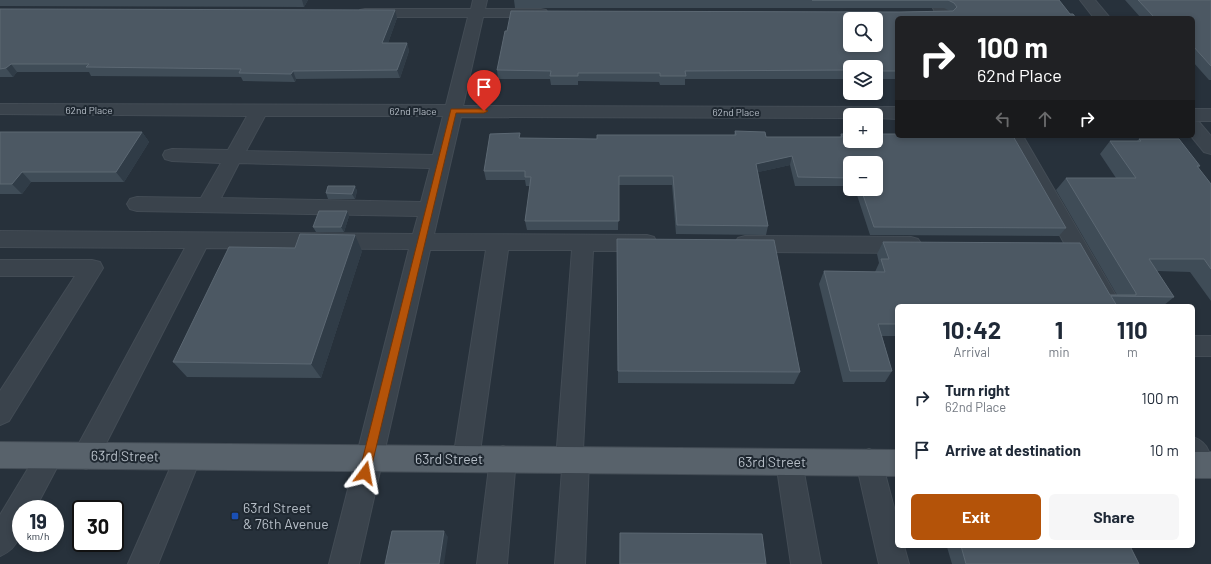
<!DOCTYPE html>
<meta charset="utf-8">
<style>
:root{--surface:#fff;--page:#f6f6f7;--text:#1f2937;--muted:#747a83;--accent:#b45309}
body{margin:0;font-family:Barlow,sans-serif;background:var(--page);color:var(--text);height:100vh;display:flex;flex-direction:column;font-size:15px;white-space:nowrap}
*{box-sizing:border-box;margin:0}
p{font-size:13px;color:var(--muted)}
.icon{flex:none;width:22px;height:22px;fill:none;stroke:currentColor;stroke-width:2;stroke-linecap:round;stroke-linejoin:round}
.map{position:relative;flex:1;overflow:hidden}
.side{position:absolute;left:895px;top:304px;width:300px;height:244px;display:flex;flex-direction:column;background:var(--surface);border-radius:6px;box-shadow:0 2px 6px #0003}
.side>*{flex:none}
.guide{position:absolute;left:895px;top:16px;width:300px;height:122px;border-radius:6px;box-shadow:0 2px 6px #0003;background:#202124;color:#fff;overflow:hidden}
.fabs{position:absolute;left:843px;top:12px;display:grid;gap:8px}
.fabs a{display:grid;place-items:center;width:40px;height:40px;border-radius:6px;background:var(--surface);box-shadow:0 2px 6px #0003;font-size:20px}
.speed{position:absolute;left:12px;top:500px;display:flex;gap:8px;font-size:20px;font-weight:700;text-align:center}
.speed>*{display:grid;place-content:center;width:52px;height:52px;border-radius:50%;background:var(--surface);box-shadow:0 2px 6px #0003;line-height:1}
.speed small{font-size:10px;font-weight:400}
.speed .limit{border:2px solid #111;border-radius:6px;background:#fff;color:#111}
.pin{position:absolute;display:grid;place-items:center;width:34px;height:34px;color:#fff;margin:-41px -17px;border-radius:50% 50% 50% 0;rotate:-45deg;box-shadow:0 0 4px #0007}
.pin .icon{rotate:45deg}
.me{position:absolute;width:44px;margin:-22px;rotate:13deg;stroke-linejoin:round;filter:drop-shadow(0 0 3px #0008)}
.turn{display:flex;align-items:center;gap:14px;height:84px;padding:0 16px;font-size:18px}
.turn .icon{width:52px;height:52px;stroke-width:2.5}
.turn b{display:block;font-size:28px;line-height:34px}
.lanes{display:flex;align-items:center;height:38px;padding:0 16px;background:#0003;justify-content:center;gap:20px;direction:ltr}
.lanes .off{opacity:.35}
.eta{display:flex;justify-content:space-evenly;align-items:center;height:68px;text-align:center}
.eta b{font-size:24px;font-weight:700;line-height:28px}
.cta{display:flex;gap:8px;margin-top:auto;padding:8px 16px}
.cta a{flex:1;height:46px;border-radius:6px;background:var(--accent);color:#fff;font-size:16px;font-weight:700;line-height:46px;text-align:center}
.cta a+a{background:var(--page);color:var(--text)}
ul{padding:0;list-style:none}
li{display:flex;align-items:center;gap:12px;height:52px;padding:0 16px}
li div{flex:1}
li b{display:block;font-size:15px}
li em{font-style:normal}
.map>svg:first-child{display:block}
</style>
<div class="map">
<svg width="1211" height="564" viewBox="0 0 1211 564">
<rect width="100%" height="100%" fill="#27313b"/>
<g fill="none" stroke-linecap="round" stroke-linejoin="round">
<defs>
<path id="minor" d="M473,0H487L485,9H541L546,10L548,13L546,16L541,17H483L463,106L897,107V119L876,118V115H850V118L461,117L434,234L647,235L654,237L657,243L654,249L647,251H593L583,450L585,451L589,460L585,564H555L562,470L560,469L556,460L572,250H508L479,459L475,468L466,472L457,468L453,459L486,250H430L359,564H329L409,249L206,248L95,465L86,469L77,465L73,456L77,447L185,248L0,247V231L413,234L418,216L137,211L130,209L127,204L130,199L137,197L201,198L221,163L172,161L165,159L163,155L165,151L172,149L228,150L247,116L0,114V104L446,105L468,17H365L360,16L358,13L360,10L365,9H471ZM265,116H443L433,155L246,151ZM239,163L430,168L421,202L221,198Z
M929,0H943L954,18H938Z
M1080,0H1095L1110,18H1094Z
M1193,109H1211V121H1194L1199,122L1211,136V154L1204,152L1191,136H1193Z
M1005,136H1023L1122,306H1099Z
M745,236L911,237L918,239L922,245L918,251L911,253L745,252L738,250L734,244L738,238Z
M0,260H92L100,262L103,268L9,421L0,425V391L75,276H0Z
M1193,336H1211V356H1193Z
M1193,437C1211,444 1211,456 1211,474L1202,478L1193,474Z
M50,443L59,447L63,456L35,509H21C21,530 22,547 0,556V515L41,447Z
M188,444L197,448L201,457L158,564H128L179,448Z
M503,446L512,450L516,459L507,564H477L490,459L494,450Z
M789,449L798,453L802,462L821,564H791L776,462L780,453Z
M869,449L878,453L882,462L897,519V546H904L909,564H879L856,462L860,453Z"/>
<path id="major" d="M0,442L897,450V476L0,468Z
M1193,452H1211V478H1193Z"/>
</defs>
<!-- minor casing -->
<use href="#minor" stroke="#434c55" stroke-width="2"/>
<!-- major casing -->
<use href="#major" stroke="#434c55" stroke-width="2"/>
<!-- minor -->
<use href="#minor" fill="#3a434c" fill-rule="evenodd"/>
<!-- major -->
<use href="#major" fill="#58626b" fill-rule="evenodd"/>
</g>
<!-- wall -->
<path fill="#3f4c57" d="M0,0H308L304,7L0,6Z
M514,0H1059L897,18V79H876V67H850V79H685V85H660L659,82L578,81V85H551L550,79H498L497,70L900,12L950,11L944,8H515Z
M1125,0H1211V80H1209L1193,62V18H1141Z
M0,9L397,18L388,43H407L409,51L400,78L296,79L295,82L243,81L241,77L91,76L89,72H17L13,77H0Z
M735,131L766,137H840L841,134L1066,228L1059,236L870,235L855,189H876L850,163V186H795L790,165L758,172L768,226L766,235L676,234L672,185H619L618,230H527L525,221L530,186H526L525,180H486L484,171L520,138L597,139L734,135Z
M0,132H142L149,142L124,182H31L22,194H0Z
M1139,139L1200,166L1198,168L1211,184V301L1190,272L1157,271L1174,297L1163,306H897V336H882L892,371L885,382H843L819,284L824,271L875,272L879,263L877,254L883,242L1110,295H1117L1056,190L1066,178H1116L1100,154L1110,141H1137Z
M355,186L357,191L355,199H328L326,193Z
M349,216L344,232H316L313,227Z
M617,239L800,372L794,384L618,383Z
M362,251L321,378L187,377L173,362Z
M620,533L766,564H619Z
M947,546H1130L1139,564H952L947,547Z"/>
<!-- shaded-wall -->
<path fill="#303c47" d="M302,0H308L304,7Z
M395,10L397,18L385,51L382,43Z
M407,43L409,51L400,78L397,70Z
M11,64L17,72L13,77L6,68Z
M293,71L296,79L295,82L291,74Z
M142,132L149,142L124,182L116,172Z
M792,156L790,165L754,173L756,164Z
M22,172L31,182L22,194L12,184Z
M355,186L357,191L355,199L352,194Z
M347,211L349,216L344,232L341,227Z
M355,235L362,251L321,378L311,364Z
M444,531L448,537L444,564H439Z"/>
<!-- building -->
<path fill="#4c5863" stroke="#5c6873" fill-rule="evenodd" d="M812,0H1059L1070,14H1073L1076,18H897V71H876V67H850V70L685,71L686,76H660V73H578V76H550L551,71L497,70L505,31H507L511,11L900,12L953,11L957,7L954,3L948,0ZM850,19H876V45H850Z
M1138,0H1211V66L1193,46V18H1155Z
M0,9L395,10L382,43H407L397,70L293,71L291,74L239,73L241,69L86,67L89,64H11L6,68L0,69Z
M735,131L765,132L766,137H842L841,134H850V141H876V134H897V136H1013L1066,228L874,227L861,189H876V163H850V178L798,177L792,156L756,164L768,226L677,225L673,176H619V221H525L531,177H525V171H484L490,134L520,133L519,138L597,139V135H736Z
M0,132H142L116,172H22L12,184H0Z
M1139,139H1179L1200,166H1197L1211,184V269L1204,259H1149L1174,297L1111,296L1117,306H897V324H878L892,371H850L824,271L885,272L881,259H889L883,242L1080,243L1110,295H1136V293L1066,178H1136L1110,141H1141Z
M328,186H355L352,194L326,193Z
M319,211H347L341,227H313Z
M300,234L355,235L311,364L173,362L229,247L295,248Z
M617,239L774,240L800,372L618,371Z
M392,531H444L439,564H385Z
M620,533L762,534L766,564H620Z
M961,546H1130L1139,564H966Z"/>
<!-- route -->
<path fill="#b45309" stroke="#753606" d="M451,109H484L488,111L484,113H456L370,473L369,477L365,479L361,477L359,473Z"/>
<!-- markers -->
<rect fill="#1a4fb4" stroke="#1f2831" stroke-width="1.5" x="231" y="512" width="8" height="8" rx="2"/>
<g text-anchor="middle" stroke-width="4" stroke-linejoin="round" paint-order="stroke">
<!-- far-street labels -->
<g font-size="10" fill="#b6bec7" stroke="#1f2831">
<text x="89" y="114">62nd Place</text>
<text x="413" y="115">62nd Place</text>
<text x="736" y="116">62nd Place</text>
</g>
<!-- near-street labels -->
<g font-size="14" fill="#b6bec7" stroke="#1f2831">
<text transform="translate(125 456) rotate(1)" y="5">63rd Street</text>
<text x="449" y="464">63rd Street</text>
<text x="772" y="467">63rd Street</text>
</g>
<!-- near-poi labels -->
<g font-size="14" fill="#b6bec7" stroke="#1f2831" text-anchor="start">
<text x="243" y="513">63rd Street<tspan x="243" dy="16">&amp; 76th Avenue</tspan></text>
</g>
</g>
</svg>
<div class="fabs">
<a><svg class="icon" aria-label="search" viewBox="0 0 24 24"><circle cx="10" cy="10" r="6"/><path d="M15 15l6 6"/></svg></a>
<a><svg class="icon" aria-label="layers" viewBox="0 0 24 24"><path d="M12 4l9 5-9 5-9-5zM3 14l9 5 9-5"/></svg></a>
<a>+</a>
<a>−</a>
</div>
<div class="speed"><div>19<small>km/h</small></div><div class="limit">30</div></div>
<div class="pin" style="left:484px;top:111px;background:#d93025"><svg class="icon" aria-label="arrive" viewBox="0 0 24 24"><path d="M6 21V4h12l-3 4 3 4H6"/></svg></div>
<svg class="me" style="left:365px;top:473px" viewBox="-20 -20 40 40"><path d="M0-17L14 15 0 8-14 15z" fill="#b45309" stroke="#fff" stroke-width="4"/></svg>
<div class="guide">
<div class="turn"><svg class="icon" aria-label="right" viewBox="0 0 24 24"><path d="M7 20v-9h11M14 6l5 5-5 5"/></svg><div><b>100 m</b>62nd Place</div></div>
<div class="lanes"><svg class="icon off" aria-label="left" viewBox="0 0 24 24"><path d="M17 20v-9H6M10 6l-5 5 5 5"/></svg><svg class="icon off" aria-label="ahead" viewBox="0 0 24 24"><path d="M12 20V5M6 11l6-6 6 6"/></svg><svg class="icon" aria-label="right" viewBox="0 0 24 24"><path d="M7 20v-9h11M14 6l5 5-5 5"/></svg></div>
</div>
<section class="side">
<div class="eta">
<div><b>10:42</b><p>Arrival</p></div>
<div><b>1</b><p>min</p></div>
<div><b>110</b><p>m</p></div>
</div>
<ul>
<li><svg class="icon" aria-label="right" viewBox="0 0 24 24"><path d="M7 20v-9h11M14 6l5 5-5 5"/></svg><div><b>Turn right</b><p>62nd Place</p></div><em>100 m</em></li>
<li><svg class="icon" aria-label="arrive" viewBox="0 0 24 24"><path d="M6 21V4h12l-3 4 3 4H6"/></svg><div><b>Arrive at destination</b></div><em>10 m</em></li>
</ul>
<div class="cta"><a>Exit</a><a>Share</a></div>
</section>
</div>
